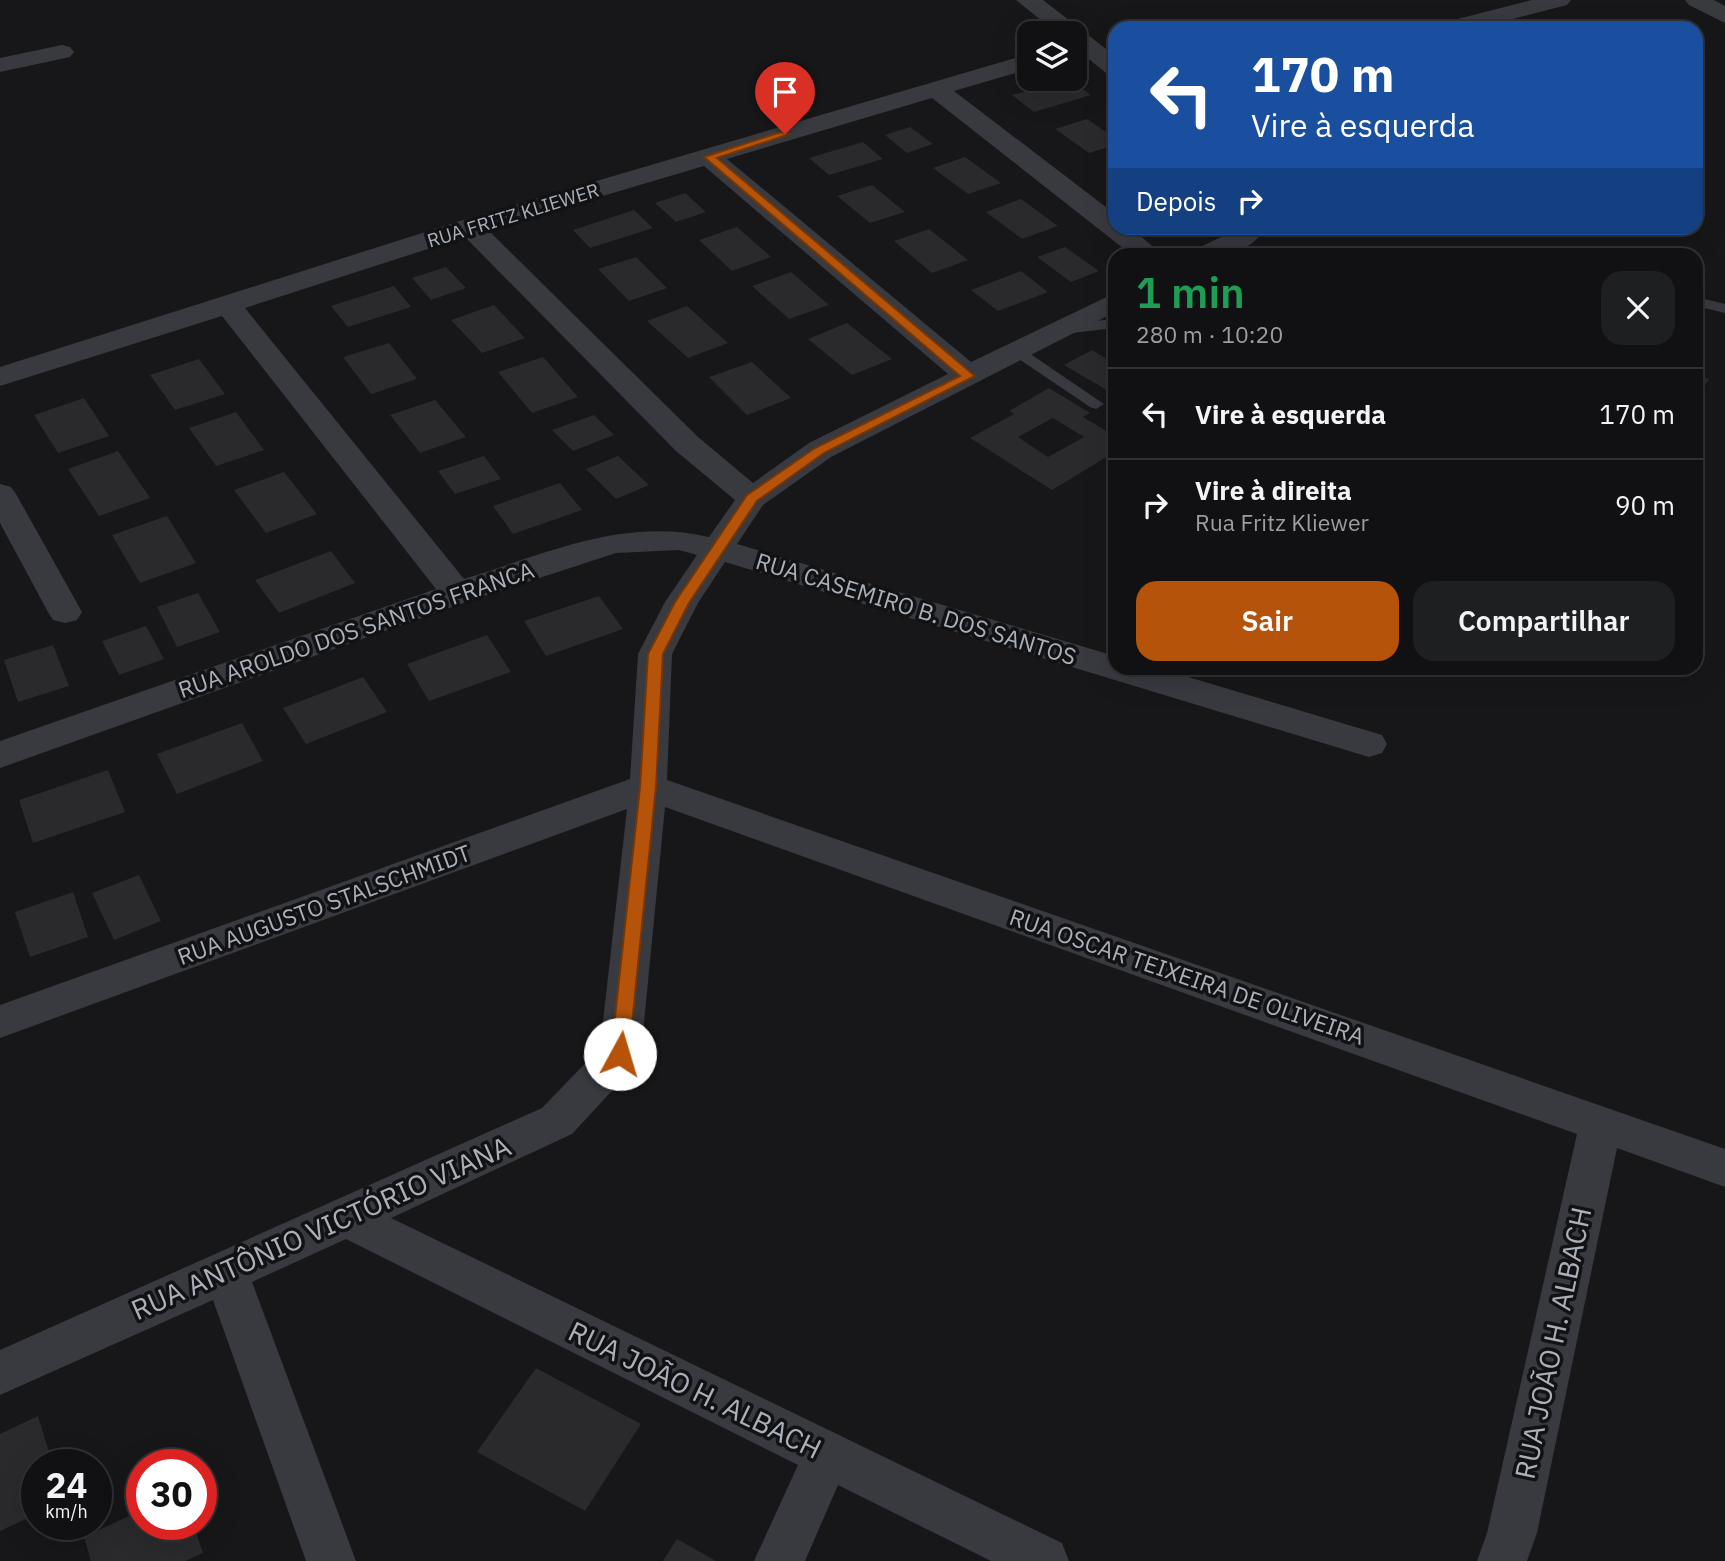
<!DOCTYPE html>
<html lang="pt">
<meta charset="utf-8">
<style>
:root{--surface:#111113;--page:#1e1f21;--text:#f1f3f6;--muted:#9c9da0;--line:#303133;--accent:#b45309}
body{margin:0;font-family:"IBM Plex Sans",sans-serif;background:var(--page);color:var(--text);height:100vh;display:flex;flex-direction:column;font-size:26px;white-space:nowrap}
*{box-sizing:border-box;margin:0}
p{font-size:23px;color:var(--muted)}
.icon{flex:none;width:38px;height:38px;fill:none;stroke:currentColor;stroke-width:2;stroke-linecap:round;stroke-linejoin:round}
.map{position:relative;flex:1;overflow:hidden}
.sheet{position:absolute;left:1108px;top:248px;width:595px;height:427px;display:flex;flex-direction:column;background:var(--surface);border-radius:21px;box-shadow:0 7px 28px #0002,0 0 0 2px var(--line)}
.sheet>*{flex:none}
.guide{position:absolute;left:1108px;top:21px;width:595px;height:214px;border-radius:21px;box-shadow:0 7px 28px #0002,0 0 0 2px var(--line);background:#1a4fa0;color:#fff;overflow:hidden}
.fabs{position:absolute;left:1017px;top:21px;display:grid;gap:14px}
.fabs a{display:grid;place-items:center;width:70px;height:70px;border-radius:14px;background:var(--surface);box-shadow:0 7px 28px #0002,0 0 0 2px var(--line);font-size:35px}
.speed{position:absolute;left:21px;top:1449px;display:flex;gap:14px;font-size:35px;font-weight:700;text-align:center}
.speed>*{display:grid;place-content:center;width:91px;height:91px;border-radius:50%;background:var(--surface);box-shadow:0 7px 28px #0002,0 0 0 2px var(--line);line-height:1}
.speed small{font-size:18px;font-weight:400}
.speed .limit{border:10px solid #d22;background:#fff;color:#111}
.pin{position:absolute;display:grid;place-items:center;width:60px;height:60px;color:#fff;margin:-72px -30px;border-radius:50% 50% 50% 0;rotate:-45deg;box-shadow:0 0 7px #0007}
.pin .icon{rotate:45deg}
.me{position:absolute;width:77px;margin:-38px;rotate:6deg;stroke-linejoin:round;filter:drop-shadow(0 0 5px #0008)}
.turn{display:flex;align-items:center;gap:24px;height:147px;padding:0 28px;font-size:32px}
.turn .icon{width:91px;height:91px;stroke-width:2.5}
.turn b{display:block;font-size:49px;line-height:60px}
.then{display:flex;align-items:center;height:66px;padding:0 28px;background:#0003;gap:14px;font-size:26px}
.round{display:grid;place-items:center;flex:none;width:74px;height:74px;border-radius:21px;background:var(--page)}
.headline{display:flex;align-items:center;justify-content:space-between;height:119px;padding:0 28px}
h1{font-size:42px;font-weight:600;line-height:52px;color:#1e9e55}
.action{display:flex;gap:14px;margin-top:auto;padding:14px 28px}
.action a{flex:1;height:80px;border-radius:21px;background:var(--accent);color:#fff;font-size:28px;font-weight:600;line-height:80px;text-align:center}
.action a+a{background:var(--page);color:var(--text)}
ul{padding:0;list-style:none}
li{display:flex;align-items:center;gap:21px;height:91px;padding:0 28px;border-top:2px solid var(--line)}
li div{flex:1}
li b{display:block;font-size:26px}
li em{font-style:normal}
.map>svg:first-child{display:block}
</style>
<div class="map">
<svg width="1725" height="1561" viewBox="0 0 1725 1561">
<rect width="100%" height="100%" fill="#171719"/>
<!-- building -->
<path fill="#2a2a2d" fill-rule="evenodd" d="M1069,79L1091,95L1034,112L1012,95Z
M1087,119L1115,138V145L1089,153L1055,129Z
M910,127L933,144L907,153L885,135Z
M863,142L883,159L829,175L809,158Z
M965,157L1001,183L968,194L933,168Z
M872,185L905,212L870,223L837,196Z
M685,193L706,212L676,222L655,203Z
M1021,199L1058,226L1022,239L986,212Z
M634,210L653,228L590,248L573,230Z
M737,227L771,257L732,271L699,240Z
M929,229L968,260L932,273L894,241Z
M1065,247L1099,271L1071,282L1037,257Z
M636,257L667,288L629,301L598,269Z
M446,267L466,288L431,300L412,278Z
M1021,271L1048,292L998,311L971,290Z
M791,272L829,305L789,319L752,286Z
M394,286L411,307L348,327L331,306Z
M494,305L525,338L482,353L451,320Z
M687,306L728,343L688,358L647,321Z
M847,323L892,359L852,375L808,339Z
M389,343L417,379L371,394L343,357Z
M1092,350L1115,364V395L1064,365Z
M543,357L578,397L532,413L498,372Z
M199,359L225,394L175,410L150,375Z
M752,362L791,398L747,415L709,377Z
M1696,375L1709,379L1696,399Z
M1049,388L1090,413L1083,417L1115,436V452L1052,490L970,438L1014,414L1009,411ZM1053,418L1084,437L1048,457L1018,437Z
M84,398L109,436L58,453L34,415Z
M435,400L466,437L420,453L390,415Z
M236,412L264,450L216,466L189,428Z
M594,415L614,435L573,451L552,430Z
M118,451L150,498L99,516L68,469Z
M484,456L501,479L455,494L438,471Z
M618,456L649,485L616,499L586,469Z
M284,472L317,514L266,533L234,490Z
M560,483L582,510L513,534L493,506Z
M167,516L196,563L140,583L112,535Z
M331,551L355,583L279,613L255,580Z
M198,593L220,632L177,647L157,607Z
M599,596L623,629L546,656L524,621Z
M146,626L164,659L119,675L102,641Z
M487,635L511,672L429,701L407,664Z
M53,645L69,686L18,702L4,660Z
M363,677L387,712L306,744L283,708Z
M242,723L263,761L177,794L157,754Z
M108,770L125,812L33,843L19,800Z
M139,875L161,921L114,940L92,893Z
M73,892L88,937L30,957L15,912Z
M536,1368L641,1424L585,1511L477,1452Z
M38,1416L53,1465H37V1514L0,1531V1434Z
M142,1510V1524H193L203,1553L185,1561H91L84,1537Z
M677,1539L716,1561H663Z"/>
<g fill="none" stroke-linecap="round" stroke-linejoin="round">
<!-- service -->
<path fill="#383a3f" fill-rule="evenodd" d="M1696,297L1725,304V313L1696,306Z
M1115,319V328L1063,334L1055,329L1063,324Z
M1018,347L1023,349L1104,404L1096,409L1090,407L1013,355L1010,352L1013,349Z"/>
<!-- minor -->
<path fill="#383a3f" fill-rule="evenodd" d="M1016,0H1043L1115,56V75L1106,73L1074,47V33H1057Z
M1532,0H1571L1567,5L1478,28H1438L1442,23Z
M1685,0H1714L1725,6V23L1689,5Z
M62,45L70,47L74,52L70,57L0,72V58Z
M1029,54V69L954,91L1115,214V228H1131L1164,256H1133L932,98L727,159L971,362L1115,293V312L831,457L763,505L737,544L1115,656V668H1158L1382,735L1387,744L1382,753L1369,757L725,562L698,603L672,654L667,780L1725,1149V1187L1617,1148L1537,1533L1527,1561H1477L1487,1533L1577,1134L665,807L641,1054L635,1066L572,1134L391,1218L1062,1543L1069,1561H991L838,1485L805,1561H754L798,1465L346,1239L252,1282L356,1561H306L213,1300L0,1395V1350L542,1108L600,1048L627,809L0,1038V1005L630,779L638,654L665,602L697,555L679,550L616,553L469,601L0,768V741L436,589L222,316L0,386V367L460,221ZM704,166L948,374L809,443L753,483L698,437L488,230ZM465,237L676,451L735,500L709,537C623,517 545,554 464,579L245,308Z
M1240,228H1257L1261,234C1245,256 1215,256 1191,256L1194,250Z
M0,484L11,487L16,494L82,612L77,620L65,623L53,620L48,612L0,523Z"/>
</g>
<!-- route -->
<path fill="#b45309" stroke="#753606" stroke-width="2" d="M781,132L790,134L717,158L975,376L824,453L757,501L689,603L663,654L656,787L629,1054L626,1059L620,1061L614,1059L611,1054L640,787L648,654L675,602L747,495L815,448L960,376L704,157Z"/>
<g text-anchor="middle" stroke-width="7" stroke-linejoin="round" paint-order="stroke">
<!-- far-street labels -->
<g font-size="19" fill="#a9b0ba" stroke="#121214">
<text transform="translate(513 215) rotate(-17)" y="7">RUA FRITZ KLIEWER</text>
</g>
<!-- street labels -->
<g font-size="23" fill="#a9b0ba" stroke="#121214">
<text transform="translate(916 609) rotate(17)" y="8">RUA CASEMIRO B. DOS SANTOS</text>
<text transform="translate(356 630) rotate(-19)" y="8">RUA AROLDO DOS SANTOS FRANCA</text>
<text transform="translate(324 905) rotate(-20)" y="8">RUA AUGUSTO STALSCHMIDT</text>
<text transform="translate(1187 977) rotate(19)" y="8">RUA OSCAR TEIXEIRA DE OLIVEIRA</text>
</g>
<!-- near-street labels -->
<g font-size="28" fill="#a9b0ba" stroke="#121214">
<text transform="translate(321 1228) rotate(-24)" y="10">RUA ANTÔNIO VICTÓRIO VIANA</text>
<text transform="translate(1553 1343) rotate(-78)" y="10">RUA JOÃO H. ALBACH</text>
<text transform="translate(695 1390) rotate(26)" y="10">RUA JOÃO H. ALBACH</text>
</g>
</g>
</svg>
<div class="fabs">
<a><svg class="icon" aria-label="layers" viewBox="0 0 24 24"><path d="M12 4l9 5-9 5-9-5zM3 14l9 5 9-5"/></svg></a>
</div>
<div class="speed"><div>24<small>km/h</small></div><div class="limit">30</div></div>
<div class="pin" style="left:785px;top:134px;background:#d93025"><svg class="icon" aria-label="arrive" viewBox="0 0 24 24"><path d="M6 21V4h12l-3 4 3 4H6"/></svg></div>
<svg class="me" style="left:620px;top:1054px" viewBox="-20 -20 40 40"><circle r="19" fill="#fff"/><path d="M0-13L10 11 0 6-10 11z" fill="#b45309"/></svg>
<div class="guide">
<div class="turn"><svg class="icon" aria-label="left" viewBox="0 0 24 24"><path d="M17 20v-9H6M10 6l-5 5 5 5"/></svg><div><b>170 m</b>Vire à esquerda</div></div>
<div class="then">Depois<svg class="icon" aria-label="right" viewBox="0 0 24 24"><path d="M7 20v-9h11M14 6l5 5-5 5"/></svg></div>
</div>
<section class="sheet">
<div class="headline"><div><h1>1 min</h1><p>280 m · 10:20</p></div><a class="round"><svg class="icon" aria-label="close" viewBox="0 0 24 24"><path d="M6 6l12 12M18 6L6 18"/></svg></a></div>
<ul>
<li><svg class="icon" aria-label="left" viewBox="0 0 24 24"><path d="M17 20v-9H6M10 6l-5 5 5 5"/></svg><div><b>Vire à esquerda</b></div><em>170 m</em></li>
<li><svg class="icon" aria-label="right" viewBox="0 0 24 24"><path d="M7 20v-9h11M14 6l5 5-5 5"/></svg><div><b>Vire à direita</b><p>Rua Fritz Kliewer</p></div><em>90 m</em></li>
</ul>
<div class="action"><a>Sair</a><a>Compartilhar</a></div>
</section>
</div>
